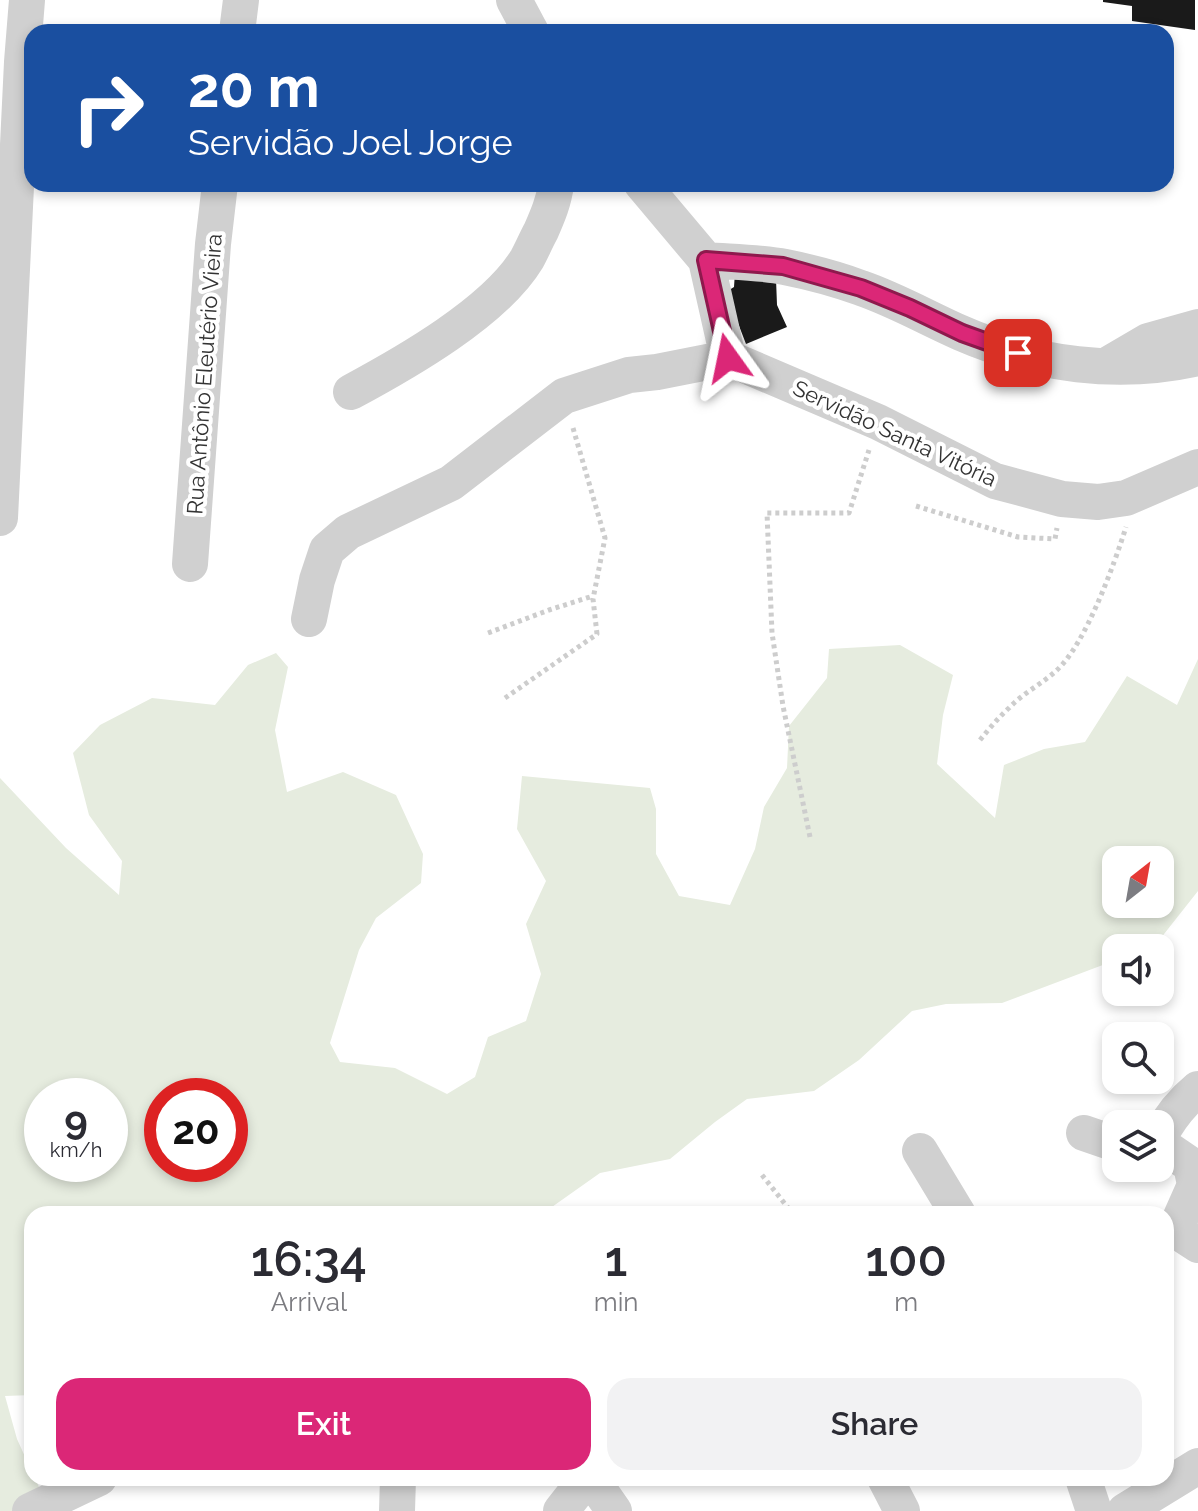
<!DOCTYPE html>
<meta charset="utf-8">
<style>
:root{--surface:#fff;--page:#f2f2f3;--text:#2b2b33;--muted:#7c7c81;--accent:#db2777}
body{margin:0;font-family:Raleway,sans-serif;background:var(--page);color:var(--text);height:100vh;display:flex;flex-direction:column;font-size:30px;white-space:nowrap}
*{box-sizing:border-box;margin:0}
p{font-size:26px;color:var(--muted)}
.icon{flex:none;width:44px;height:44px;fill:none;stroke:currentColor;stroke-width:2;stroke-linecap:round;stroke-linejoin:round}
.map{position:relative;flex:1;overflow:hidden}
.panel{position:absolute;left:24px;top:1206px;width:1150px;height:280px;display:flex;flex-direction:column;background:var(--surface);border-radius:24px;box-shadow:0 4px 12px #0003}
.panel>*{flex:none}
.top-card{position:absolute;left:24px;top:24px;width:1150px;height:168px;border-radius:24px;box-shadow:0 4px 12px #0003;background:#1a4fa0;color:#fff;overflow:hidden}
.needle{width:52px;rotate:31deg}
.fabs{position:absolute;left:1102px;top:846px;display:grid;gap:16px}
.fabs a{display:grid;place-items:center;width:72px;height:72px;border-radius:16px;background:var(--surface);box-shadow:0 4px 12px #0003;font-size:40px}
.speed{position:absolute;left:24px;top:1078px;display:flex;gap:16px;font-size:40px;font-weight:700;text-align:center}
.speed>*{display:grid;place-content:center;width:104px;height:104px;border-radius:50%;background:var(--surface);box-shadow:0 4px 12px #0003;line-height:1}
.speed small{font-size:20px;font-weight:400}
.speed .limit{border:12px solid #d22;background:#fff;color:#111}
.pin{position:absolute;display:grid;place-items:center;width:68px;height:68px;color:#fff;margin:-34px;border-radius:16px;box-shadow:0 4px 12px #0006}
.me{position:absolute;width:88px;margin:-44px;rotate:348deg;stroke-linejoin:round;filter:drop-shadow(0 0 6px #0008)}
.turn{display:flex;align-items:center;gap:28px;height:168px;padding:0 32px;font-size:36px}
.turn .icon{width:104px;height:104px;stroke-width:2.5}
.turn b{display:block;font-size:56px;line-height:68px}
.eta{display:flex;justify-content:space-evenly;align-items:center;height:136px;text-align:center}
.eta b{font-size:48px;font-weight:600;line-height:56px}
.action{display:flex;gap:16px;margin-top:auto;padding:16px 32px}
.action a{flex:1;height:92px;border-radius:24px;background:var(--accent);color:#fff;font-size:32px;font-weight:600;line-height:92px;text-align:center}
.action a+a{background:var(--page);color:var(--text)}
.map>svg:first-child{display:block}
</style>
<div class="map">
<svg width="1198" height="1511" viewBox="0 0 1198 1511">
<rect width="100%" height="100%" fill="#fff"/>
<!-- green -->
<path fill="#e6ecdf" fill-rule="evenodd" d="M900,645L953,675L943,715L937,764L995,818L1004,765L1044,749L1085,742L1127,676L1177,705L1198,659V891L1153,948H1116V960L1002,1003L946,1004L912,1011L859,1060L814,1091L747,1099L715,1122L670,1159L600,1173L542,1214H32V1395L5,1396L17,1439L32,1472V1478H35L42,1494L19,1511H0V778L66,848L119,895L122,861L89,815L73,753L100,725L152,698L215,705L248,665L276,653L288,667L275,730L287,792L343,772L396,795L423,854L421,883L376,918L359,950L330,1043L340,1062L395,1068L447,1094L475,1077L488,1037L526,1021L541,974L526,924L546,881L517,829L522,776L650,788L656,809V854L679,896L730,905L755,849L764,807L787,768L789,726L827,678L829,649ZM1116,860H1160V904H1116ZM42,1096H110V1164H42ZM162,1096H230V1164H162Z"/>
<!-- building -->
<path fill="#1a1a1a" d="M1103,0H1195V30L1132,21V6L1103,2Z
M735,272L776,279L777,305L787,327L746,344L726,292L734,287Z"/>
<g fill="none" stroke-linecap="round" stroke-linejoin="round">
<!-- path -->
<path stroke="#cdcdcd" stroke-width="5" stroke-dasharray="4 4" stroke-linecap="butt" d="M916,506L1018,537L1055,539L1057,528
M488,633L549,610L593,596
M505,698L597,634L593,599L605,538L573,428
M980,740C989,729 998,718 1009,708C1023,693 1042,684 1057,670C1086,643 1114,565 1126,527
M810,837L783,706L772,633L767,513H849L869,450
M762,1175L793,1214"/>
<!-- minor -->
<path stroke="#d0d0d0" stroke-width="36" d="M514,0L531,32
M237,32L241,0
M642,184L706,260L728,358
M706,260C732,262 760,262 785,267C810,272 837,279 861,288C896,300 927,318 961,333C1034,365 1120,376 1198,358
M1107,365L1148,341L1198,327
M351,392C405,363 495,312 527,259C532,250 536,240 541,231C548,215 554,201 556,184
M0,518L22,62L27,0
M190,564L213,244L220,184
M309,619L317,580L327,550L348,532L451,483L564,396L629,375L657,372L728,358L878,422L995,481L1062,499L1098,502L1126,498L1198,467
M1084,1133L1116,1144
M1160,1136C1170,1117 1181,1103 1198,1089
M1160,1144L1191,1165L1195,1185L1175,1230L1198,1245
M920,1151L958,1214
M591,1478L614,1511
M885,1478L902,1511
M1083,1478L1094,1511
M30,1511L99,1478
M397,1511L398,1478
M561,1511L587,1478
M1125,1511L1198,1466"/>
</g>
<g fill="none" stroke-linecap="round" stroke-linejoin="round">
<defs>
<path id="route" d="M728,358L706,260L783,266L861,288L910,308L962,333L1018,353"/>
</defs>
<!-- route casing -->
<use href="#route" stroke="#8e194d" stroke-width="20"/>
<!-- route -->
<use href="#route" stroke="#db2777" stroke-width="14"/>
</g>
<g text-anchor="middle" stroke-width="8" stroke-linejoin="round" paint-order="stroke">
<!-- street labels -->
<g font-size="22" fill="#333" stroke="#fff">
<text transform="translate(204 374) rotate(-86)" y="8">Rua Antônio Eleutério Vieira</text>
<text transform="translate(895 433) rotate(25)" y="8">Servidão Santa Vitória</text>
</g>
</g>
</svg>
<div class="fabs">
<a><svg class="needle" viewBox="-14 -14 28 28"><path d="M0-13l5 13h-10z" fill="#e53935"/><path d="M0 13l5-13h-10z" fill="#7c7c81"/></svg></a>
<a><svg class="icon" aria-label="sound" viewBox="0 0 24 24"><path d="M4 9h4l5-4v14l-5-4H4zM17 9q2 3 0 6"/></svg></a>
<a><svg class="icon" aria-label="search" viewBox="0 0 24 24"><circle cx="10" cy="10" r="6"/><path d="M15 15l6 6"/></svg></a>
<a><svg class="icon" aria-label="layers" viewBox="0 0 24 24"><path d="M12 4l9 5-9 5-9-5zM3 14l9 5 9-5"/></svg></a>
</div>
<div class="speed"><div>9<small>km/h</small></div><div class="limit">20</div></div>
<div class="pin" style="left:1018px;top:353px;background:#d93025"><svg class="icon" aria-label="arrive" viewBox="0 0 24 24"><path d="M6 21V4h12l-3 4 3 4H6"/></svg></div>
<svg class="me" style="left:728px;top:358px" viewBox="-20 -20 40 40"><path d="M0-17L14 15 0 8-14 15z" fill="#db2777" stroke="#fff" stroke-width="4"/></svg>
<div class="top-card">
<div class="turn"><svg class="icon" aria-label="right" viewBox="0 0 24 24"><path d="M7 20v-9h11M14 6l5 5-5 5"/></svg><div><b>20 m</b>Servidão Joel Jorge</div></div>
</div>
<section class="panel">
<div class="eta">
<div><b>16:34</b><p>Arrival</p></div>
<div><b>1</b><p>min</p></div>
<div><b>100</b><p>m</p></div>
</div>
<div class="action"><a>Exit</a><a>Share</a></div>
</section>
</div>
